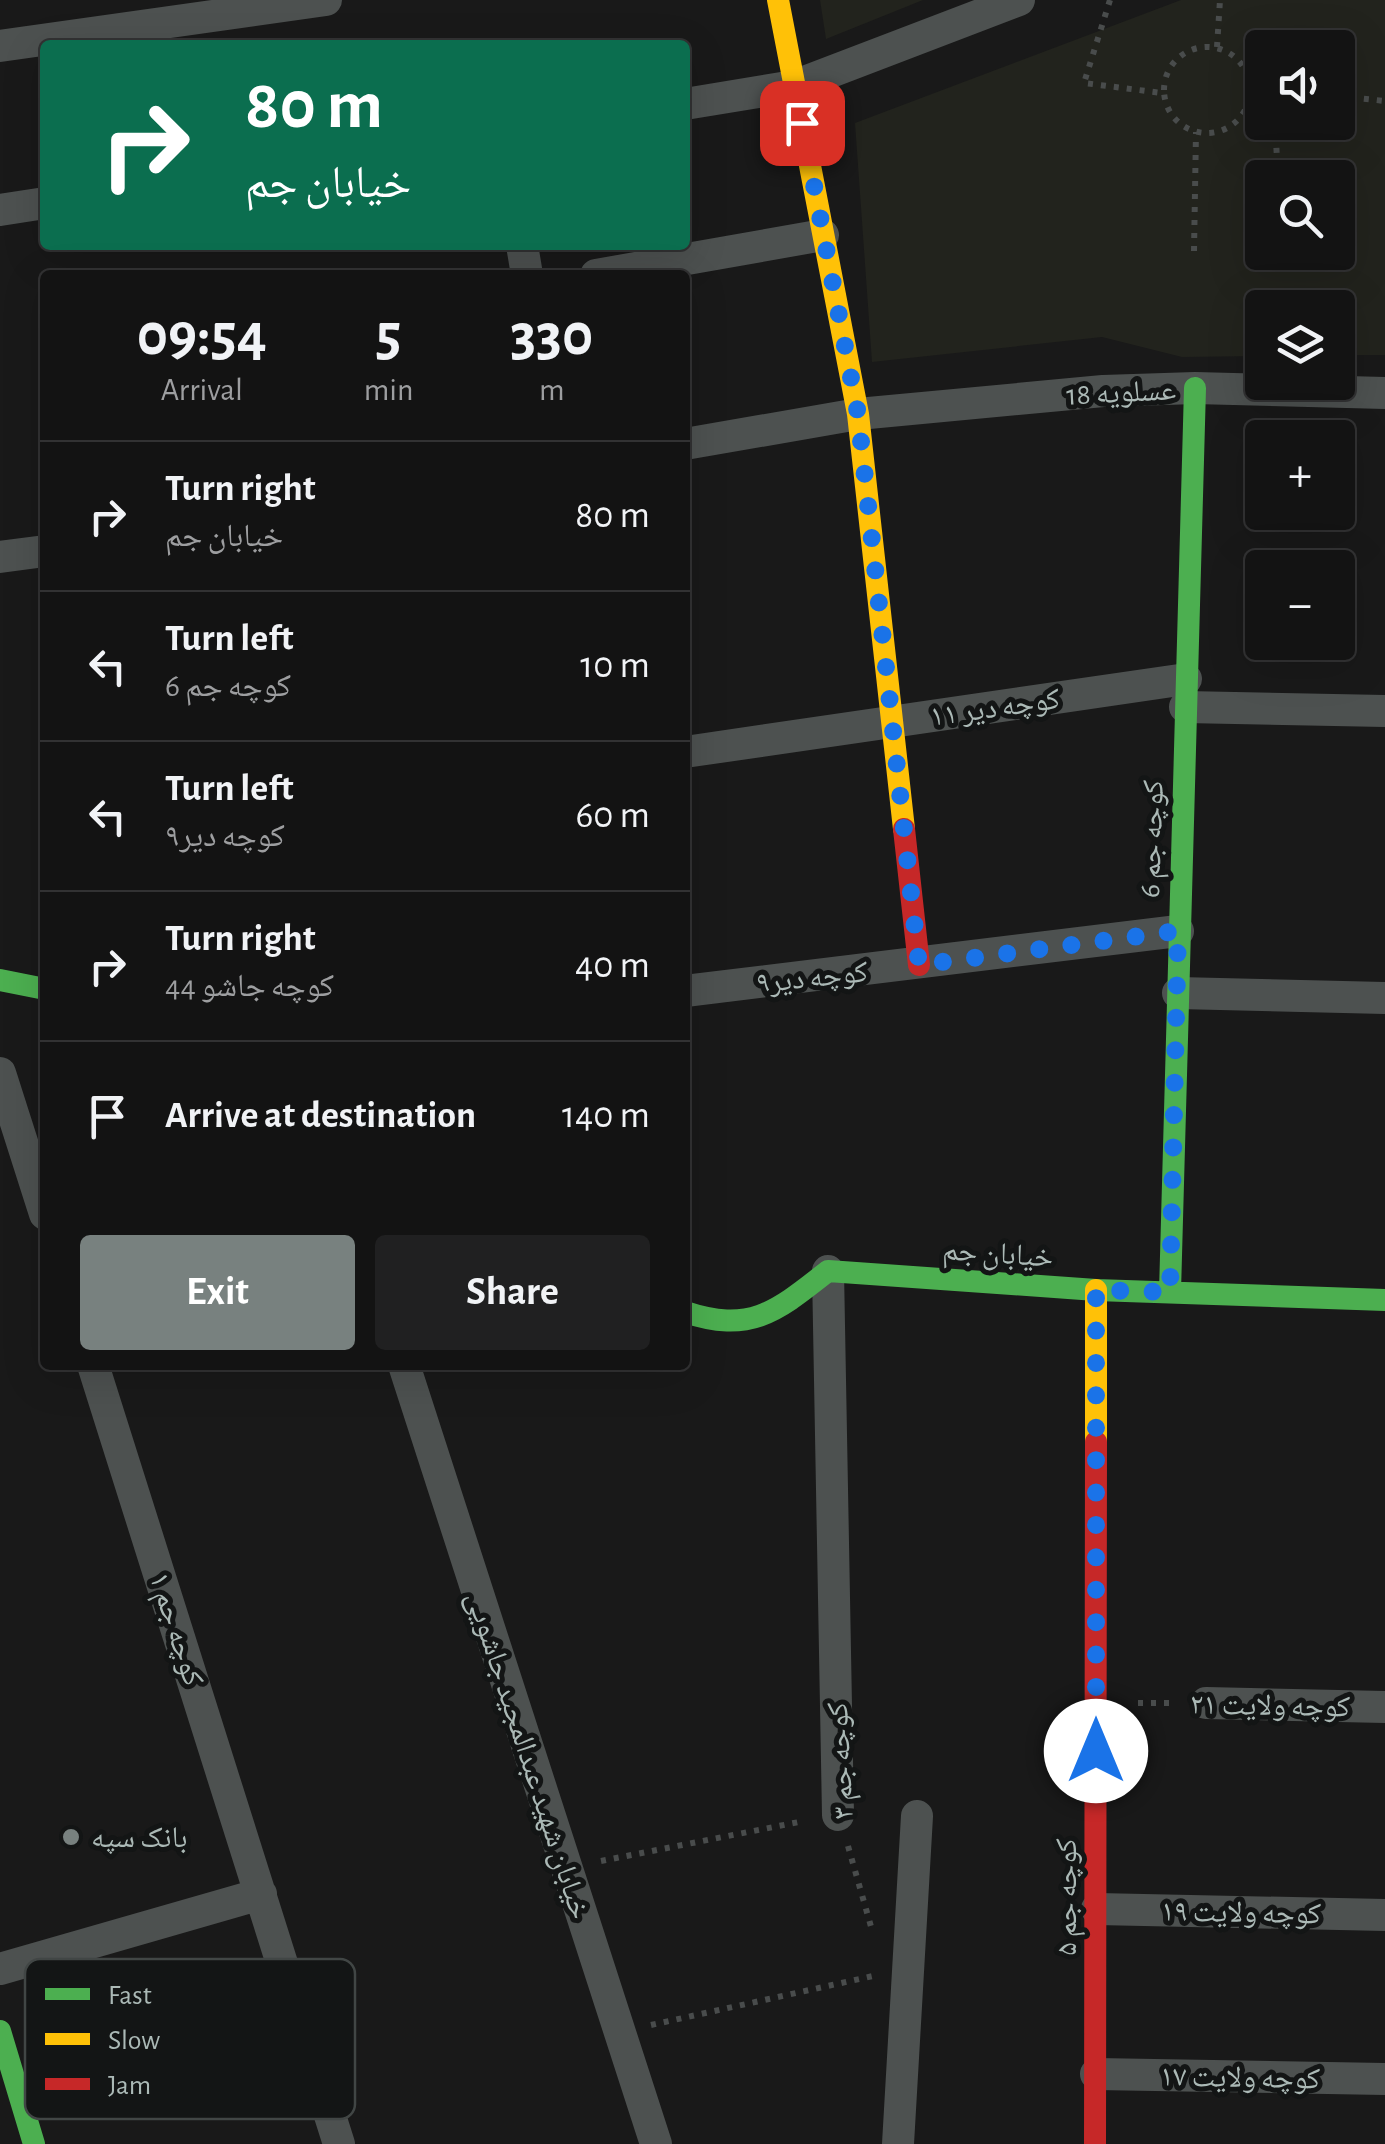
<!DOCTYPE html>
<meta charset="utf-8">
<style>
:root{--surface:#131313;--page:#202021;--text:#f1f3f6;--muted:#9d9ea0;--line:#323233;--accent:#78817f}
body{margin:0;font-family:"Alegreya Sans","Noto Naskh Arabic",sans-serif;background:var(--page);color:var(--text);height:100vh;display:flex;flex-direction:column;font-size:38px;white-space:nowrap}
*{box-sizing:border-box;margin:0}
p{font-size:32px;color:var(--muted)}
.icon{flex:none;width:55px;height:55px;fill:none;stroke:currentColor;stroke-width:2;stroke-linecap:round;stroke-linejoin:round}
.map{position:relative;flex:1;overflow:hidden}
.details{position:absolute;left:40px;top:270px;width:650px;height:1100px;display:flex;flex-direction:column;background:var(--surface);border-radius:10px;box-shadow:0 10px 40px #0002,0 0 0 2px var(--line)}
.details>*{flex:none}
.guide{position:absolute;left:40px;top:40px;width:650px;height:210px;border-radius:10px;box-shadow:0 10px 40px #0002,0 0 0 2px var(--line);background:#0b6e4f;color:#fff;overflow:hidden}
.fabs{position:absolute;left:1245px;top:30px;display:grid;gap:20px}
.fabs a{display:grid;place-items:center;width:110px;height:110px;border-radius:10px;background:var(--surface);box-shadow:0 10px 40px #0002,0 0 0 2px var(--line);font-size:50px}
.pin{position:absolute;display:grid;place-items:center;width:85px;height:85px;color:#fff;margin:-42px;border-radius:20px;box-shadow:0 5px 15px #0006}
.me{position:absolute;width:110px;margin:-55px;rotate:0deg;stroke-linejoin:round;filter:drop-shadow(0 0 8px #0008)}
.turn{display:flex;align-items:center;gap:35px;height:210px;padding:0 40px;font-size:45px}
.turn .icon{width:130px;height:130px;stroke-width:2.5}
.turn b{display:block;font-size:70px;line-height:85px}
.eta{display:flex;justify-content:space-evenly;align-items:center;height:170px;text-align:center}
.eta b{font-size:60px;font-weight:700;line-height:70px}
.action{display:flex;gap:20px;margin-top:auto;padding:20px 40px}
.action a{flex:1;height:115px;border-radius:10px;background:var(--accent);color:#fff;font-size:40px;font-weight:700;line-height:115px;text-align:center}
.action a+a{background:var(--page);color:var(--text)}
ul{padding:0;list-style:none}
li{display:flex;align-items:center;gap:30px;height:150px;padding:0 40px;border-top:2px solid var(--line)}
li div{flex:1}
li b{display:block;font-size:38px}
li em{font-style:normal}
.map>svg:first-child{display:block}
</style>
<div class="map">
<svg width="1385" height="2144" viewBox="0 0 1385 2144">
<rect width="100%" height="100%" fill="#191919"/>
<!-- green -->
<path fill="#22231d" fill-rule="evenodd" d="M820,0H923L826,39Z
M1181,0H1385V355H1338V308H1262V356L1182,357L1102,337L872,362L855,123ZM1262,48H1338V122H1262ZM1262,178H1338V252H1262Z"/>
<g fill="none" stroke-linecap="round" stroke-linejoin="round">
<!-- path -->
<path stroke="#494c4c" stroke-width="6" stroke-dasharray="5 8" stroke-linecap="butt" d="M1110,0L1084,83L1162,93
M1217,47L1220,0
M1164 90a43 43 0 1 1 86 0a43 43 0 1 1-86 0Z
M1251,86L1262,87
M1338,96L1385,101
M1275,122L1278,178
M1194,251L1196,132
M1138,1703H1175
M848,1846L872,1930
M601,1861L804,1821
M651,2025L873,1976"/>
<!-- street -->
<path stroke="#4d5150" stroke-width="32" d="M0,46L326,0
M685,104L794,86L1019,0
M0,210L45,203
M522,245L527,275
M596,275L823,235
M685,444L858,414L1103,391L1195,388L1385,393
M0,557L45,551
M1185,707L1385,711
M685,752L1186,679
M685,991L1178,931
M1178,993L1385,998
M0,1073L45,1214
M828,1271L838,1815
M93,1365L339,2144
M404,1365L656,2144
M1206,1703L1385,1707
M1097,1909L1385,1915
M0,1969L261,1894
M1096,2074L1385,2079
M898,2144L917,1816"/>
<!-- fast -->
<path stroke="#4caf50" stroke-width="22" d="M0,980L45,989
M1170,1292L1195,388
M685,1312C751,1334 777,1311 828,1271L1096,1290L1385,1300
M0,2031L34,2144"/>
<!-- slow -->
<path stroke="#ffc107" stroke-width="22" d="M778,0L858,414L904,829
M1096,1442V1290"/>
<!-- jam -->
<path stroke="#c62828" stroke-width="22" d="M904,829L919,965
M1095,2144L1096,1442"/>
</g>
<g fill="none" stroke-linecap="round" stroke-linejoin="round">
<!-- route -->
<path stroke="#1a73e8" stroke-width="18" stroke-dasharray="0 32.4" d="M802,123L858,414L919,965L1178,931L1170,1292L1096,1290V1751"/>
</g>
<!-- markers -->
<circle fill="#78817f" stroke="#131515" stroke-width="4" cx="71" cy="1837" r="10"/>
<g text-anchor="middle" stroke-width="10" stroke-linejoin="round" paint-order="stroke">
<!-- street labels -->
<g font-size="30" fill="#abb9b6" stroke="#131515">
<text transform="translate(1121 392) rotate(-3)" y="10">عسلویه 18</text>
<text transform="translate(995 707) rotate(-8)" y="10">کوچه دیر ۱۱</text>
<text transform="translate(1151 839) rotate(-88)" y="10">کوچه جم 6</text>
<text transform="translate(812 977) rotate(-6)" y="10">کوچه دیر۹</text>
<text transform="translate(998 1253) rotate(4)" y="10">خیابان جم</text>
<text transform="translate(177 1629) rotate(72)" y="10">کوچه جم ۱</text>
<text transform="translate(1270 1705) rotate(1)" y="10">کوچه ولایت ۲۱</text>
<text transform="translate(529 1755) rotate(72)" y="10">خیابان شهید عبدالمجید جاشویی</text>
<text transform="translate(840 1761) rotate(-93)" y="10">کوچه جم ۳</text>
<text transform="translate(1066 1897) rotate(-90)" y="10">کوچه جم ۵</text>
<text transform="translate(1241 1912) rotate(1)" y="10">کوچه ولایت ۱۹</text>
<text transform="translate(1240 2077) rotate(1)" y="10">کوچه ولایت ۱۷</text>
</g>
<!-- poi labels -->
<g font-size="30" fill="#abb9b6" stroke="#131515" text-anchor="start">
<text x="91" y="1847">بانک سپه</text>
</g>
</g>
<!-- legend -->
<rect x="25" y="1959" width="330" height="160" rx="15" fill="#131515" stroke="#414645" stroke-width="2.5"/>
<rect x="45" y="1988" width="45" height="12" fill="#4caf50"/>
<rect x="45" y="2033" width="45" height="12" fill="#ffc107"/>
<rect x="45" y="2078" width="45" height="12" fill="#c62828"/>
<g font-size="28" fill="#abb9b6">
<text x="108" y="2004">Fast</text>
<text x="108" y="2049">Slow</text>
<text x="108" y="2094">Jam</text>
</g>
</svg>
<div class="fabs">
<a><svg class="icon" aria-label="sound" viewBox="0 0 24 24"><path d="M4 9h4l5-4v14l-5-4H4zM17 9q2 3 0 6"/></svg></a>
<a><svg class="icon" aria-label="search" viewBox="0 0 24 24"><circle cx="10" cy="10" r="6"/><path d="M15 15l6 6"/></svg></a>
<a><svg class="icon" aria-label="layers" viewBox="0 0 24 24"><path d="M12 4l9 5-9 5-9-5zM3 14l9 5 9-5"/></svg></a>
<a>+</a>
<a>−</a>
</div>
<div class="pin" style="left:802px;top:123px;background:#d93025"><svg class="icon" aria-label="arrive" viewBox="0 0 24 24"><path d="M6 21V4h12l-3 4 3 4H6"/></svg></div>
<svg class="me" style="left:1096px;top:1751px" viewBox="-20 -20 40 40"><circle r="19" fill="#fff"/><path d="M0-13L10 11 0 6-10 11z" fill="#1a73e8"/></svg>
<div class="guide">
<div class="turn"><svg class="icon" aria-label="right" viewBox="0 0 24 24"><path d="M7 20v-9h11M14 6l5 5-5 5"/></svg><div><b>80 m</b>خیابان جم</div></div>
</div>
<section class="details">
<div class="eta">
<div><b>09:54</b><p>Arrival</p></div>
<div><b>5</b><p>min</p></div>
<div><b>330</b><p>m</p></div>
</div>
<ul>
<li><svg class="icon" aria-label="right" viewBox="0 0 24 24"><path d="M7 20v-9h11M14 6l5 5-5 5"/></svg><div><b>Turn right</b><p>خیابان جم</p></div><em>80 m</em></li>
<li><svg class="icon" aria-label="left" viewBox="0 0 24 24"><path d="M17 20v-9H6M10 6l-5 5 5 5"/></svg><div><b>Turn left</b><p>کوچه جم 6</p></div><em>10 m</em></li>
<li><svg class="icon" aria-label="left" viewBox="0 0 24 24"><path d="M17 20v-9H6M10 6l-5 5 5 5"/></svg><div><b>Turn left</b><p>کوچه دیر۹</p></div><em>60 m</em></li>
<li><svg class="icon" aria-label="right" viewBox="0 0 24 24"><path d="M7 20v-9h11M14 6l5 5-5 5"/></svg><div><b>Turn right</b><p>کوچه جاشو 44</p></div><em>40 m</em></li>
<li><svg class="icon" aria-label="arrive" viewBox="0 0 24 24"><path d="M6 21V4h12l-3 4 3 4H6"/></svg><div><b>Arrive at destination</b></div><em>140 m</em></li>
</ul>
<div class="action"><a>Exit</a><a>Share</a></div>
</section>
</div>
